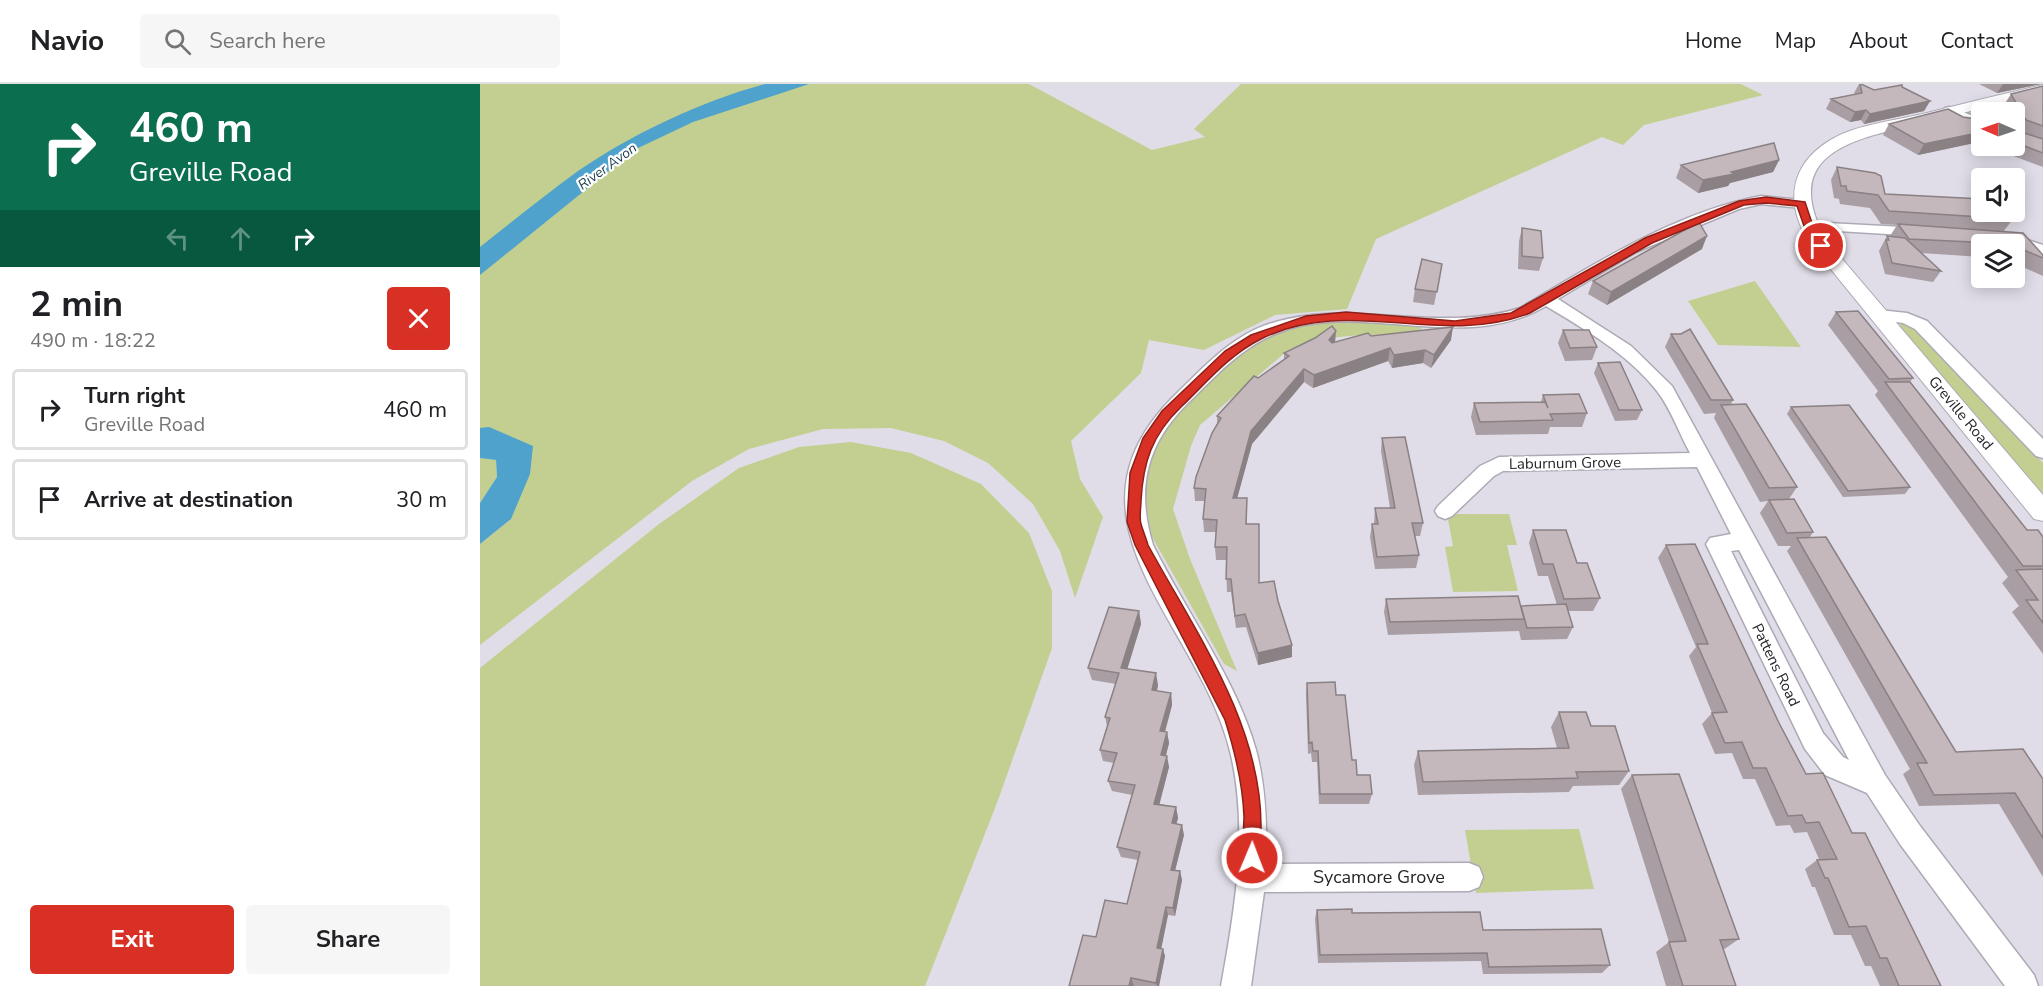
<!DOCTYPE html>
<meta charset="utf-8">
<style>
:root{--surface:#fff;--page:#f6f6f6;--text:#202124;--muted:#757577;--line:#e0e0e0;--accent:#d93025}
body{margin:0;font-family:"Nunito Sans",sans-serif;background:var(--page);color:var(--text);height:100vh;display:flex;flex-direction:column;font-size:22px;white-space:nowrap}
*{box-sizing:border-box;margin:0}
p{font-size:20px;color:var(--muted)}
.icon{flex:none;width:33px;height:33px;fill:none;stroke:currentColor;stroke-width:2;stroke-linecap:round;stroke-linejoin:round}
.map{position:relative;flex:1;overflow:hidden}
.side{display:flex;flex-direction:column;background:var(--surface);width:480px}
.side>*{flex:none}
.banner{background:#0b6e4f;color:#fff;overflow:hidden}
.needle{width:39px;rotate:272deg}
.tools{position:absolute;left:1491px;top:18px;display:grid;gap:12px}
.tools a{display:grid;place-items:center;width:54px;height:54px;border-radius:6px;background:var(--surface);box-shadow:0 3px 15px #0003;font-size:30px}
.pin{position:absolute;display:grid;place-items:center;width:51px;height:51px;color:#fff;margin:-26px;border:3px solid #fff;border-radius:50%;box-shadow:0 2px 6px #0007}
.me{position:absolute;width:66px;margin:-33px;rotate:1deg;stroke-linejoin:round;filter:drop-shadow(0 0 4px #0008)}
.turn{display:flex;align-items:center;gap:21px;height:126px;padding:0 30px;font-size:27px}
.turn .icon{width:78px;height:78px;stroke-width:2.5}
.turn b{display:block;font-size:42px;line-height:51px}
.lanes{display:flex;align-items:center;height:57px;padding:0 30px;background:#0003;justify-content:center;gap:30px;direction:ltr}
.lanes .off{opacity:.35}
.round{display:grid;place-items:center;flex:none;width:63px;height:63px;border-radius:6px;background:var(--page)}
.overview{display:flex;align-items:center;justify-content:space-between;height:102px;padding:0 30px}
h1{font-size:36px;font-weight:700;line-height:45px}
.button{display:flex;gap:12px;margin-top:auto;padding:12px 30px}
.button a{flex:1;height:69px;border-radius:6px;background:var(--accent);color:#fff;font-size:24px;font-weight:700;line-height:69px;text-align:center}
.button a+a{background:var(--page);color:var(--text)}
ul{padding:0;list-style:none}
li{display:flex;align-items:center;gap:18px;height:81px;margin:0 12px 9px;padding:0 18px;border:3px solid var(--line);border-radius:6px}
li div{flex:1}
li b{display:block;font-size:22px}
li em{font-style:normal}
header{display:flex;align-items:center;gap:36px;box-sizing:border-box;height:84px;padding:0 30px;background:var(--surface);border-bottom:2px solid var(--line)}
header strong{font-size:28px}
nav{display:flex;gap:33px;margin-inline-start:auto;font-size:21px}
.search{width:420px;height:54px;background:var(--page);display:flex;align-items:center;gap:15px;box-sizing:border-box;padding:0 21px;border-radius:6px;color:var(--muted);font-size:22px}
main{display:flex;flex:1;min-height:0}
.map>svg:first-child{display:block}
</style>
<header>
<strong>Navio</strong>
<div class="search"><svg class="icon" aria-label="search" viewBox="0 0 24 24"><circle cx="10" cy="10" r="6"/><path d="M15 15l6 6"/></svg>Search here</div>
<nav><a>Home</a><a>Map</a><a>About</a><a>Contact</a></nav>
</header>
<main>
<section class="side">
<div class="banner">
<div class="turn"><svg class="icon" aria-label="right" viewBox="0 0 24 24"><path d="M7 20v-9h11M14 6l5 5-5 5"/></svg><div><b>460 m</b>Greville Road</div></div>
<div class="lanes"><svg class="icon off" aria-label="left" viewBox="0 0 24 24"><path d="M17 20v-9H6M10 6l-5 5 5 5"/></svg><svg class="icon off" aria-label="ahead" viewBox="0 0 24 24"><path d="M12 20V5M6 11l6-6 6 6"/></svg><svg class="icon" aria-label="right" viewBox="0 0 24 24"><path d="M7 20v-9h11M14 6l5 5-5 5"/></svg></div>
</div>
<div class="overview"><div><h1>2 min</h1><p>490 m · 18:22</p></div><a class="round" style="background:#d93025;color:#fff"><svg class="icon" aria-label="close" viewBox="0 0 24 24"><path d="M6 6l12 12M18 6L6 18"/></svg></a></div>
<ul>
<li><svg class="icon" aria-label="right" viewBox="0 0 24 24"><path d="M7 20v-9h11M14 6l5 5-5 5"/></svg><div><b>Turn right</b><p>Greville Road</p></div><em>460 m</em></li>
<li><svg class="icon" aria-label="arrive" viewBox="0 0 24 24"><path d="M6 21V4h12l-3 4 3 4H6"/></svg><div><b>Arrive at destination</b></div><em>30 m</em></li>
</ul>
<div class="button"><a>Exit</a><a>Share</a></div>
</section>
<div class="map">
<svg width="1563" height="902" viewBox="0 0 1563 902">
<rect width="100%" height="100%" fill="#e0dde8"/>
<!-- green -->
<path fill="#c2cf90" d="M0,0H549L672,66L725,53L714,45L761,0H1261L1283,11L1164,41L1143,61L1122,53L896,155L867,225L795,231L724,266L669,256L661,289L591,357L600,395L623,433L595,514L580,467L553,420L508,379L464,357L411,344L343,345L269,365L212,397L0,561V460L31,435L28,369L0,367Z
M1275,197L1321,263L1238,261L1208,217Z
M868,235L940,241L943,251C903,251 841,248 807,267L720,341L711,362L693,425L710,475L757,587L744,580L671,451L665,412L671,375L686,343L733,295L768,264L810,244Z
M1423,239L1430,240L1443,252L1563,379V411L1418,242Z
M371,358L431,369L501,400L549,449L572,507V564L517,719L445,902H0V584L179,440L259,384L319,363Z
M0,374L16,376L17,393L0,419Z
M967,430H1029L1037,461H1027L1038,507L973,508L965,463L973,462Z
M1099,745L1114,805L996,809L985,746Z"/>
<!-- water -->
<path fill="#4ea2cc" d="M285,0H329L213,38L156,65L0,191V163C33,137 65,111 98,87C152,50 222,17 285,0Z
M9,343L53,362L50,390L31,435L0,460V419L17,393L16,376L0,374V344Z"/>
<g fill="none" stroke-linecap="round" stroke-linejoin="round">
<defs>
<path id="minor" d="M1469,23L1502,35V43L1465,30L1463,27L1465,24Z
M1281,112L1321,116L1328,120L1321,124L1281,120L1259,125L1156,168L1078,215L1151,262L1192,302L1405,691L1440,742L1554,891L1558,902H1525L1420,760L1387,709L1345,691L1325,665L1226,460L1230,454L1251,450L1217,383L1023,387L1014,392L972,432L965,435L958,432L955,427L958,422L1000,382L1019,373L1210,369C1199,349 1191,325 1177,307C1148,270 1106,246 1066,222C981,272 881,214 795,250C759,265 734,294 707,320C666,361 656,405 673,461C705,526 757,597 776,666C786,703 787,742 786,780L989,779L999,783L1003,793L999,803L989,807L784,808L771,902H741C755,825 769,744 750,667C719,538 566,435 698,308C724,283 750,254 786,241C869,212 957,251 1040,224C1114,180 1196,128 1281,112ZM1259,466L1369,676L1363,673L1343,649L1251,467Z
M1329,138L1441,144L1448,148L1441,152L1324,145L1322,142Z
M1529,150L1563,161V171L1524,158L1521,155Z
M1399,226L1427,229L1447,237L1563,355V374L1556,372L1435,245L1423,239L1393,235L1391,231L1393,227Z"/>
<path id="tertiary" d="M1563,1V9C1524,19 1486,28 1447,38C1381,54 1296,65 1346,156L1563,411V437L1554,435L1332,162C1300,116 1312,73 1362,50C1385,40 1422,35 1447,29C1486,19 1524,10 1563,1Z"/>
</defs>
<!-- minor casing -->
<use href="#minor" stroke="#adaab5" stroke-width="3"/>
<!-- tertiary casing -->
<use href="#tertiary" stroke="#adaab5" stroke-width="2"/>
<!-- minor -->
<use href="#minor" fill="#fff" fill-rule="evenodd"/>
<!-- tertiary -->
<use href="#tertiary" fill="#fff" fill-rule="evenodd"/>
</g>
<!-- wall -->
<path fill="#a99ea3" d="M1379,0H1381L1394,6L1422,3L1450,17L1444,27L1384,40L1381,36L1370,38L1346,25L1351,15L1375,10L1374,9Z
M1499,0H1561L1517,9Z
M1563,2V83L1507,62H1534V28H1528L1524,21L1531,10Z
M1483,33L1502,36V59L1499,58L1438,71L1403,51L1409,40Z
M1299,76L1293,88L1250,99L1248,102L1218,109L1196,94L1201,81Z
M1357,83L1405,110L1533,135L1523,148L1563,171V192L1534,179V160H1502V173L1441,169L1461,187L1453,198L1405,190L1399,167L1407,152H1410L1417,141L1401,140L1390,124L1360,120L1359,115L1354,114L1351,96Z
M1042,144L1063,174L1059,187L1038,185L1039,157Z
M1222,165L1127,221L1108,210L1113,197Z
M962,180L954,221L933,218L935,205Z
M1356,228L1433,294L1430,298L1547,446L1563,453V570L1532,528L1539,522L1522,499L1528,493L1395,311L1398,307L1348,241Z
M1083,246L1117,263L1112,276L1085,277L1078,259Z
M1191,250L1253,316L1251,320L1317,403L1309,415L1333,448L1330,453L1476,668L1563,695V793L1519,720L1439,722L1423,690L1430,685L1307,467L1311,462H1298L1280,429L1288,417L1280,418L1234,334L1236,329L1224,330L1185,263Z
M891,252L971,256L951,284L943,279L912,284L908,277L833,304L824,298L772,360L757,414L767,427V440L779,499L798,517L812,573L778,581L766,543L756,544L751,508H747L746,476H736L735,463L736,448H724L723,435L725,417H715L714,404L737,340V332L804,276V269L856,258Z
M1118,279L1162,326L1157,336L1135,337L1114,289Z
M1063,311L1107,329L1102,343H1070L1068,350L996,351L991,333L994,319L1061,318Z
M1311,323L1430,403L1425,410L1363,413L1307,330Z
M902,354L943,439L940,452H935L939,471L936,484L895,485L890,453L892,440H894L895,424H910L901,367Z
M1053,446L1097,479L1120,514L1113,527H1088L1093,543L1087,555L1041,556L1039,547L908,551L904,528L906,515L1041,523L1077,521L1068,492H1058L1049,459Z
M1186,461L1299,639L1326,690L1372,749L1461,902H1400L1391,882H1385L1371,851H1354L1335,803H1332L1325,785L1337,776L1339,775L1327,748L1314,749L1310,741L1296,742L1275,695H1263L1252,669L1235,670L1222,640L1232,629L1209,572L1216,563L1178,474Z
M659,527L661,540L647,585L678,601L677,607L691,609L692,621L685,648H687L689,659L686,672L689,683L679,720L696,723L698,734L696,740L704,751L695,786L700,787L702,796L695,832L688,831L681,864L685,872L679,902H654L616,853L647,820L658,776L641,773L637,763L652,711L632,707L628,697L634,679L623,677L620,666L627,642L625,633L636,600L612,596L608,584Z
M827,599L856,611L872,676L877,691L892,710L889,720H839L837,678H832L831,669L828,670L826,611Z
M1079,628L1111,642L1149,687L1139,701L1093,702L1089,708L938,711L934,681L938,667L1077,664L1071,643Z
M1152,691L1259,855L1243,866L1256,902H1186L1176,868L1189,858L1141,705Z
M837,826L872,829L1003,846L1130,881L1122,889L1003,890L1001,877L838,879L835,835Z"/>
<!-- shaded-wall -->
<path fill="#8a8184" d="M1523,0H1561L1517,9Z
M1450,17L1444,27L1384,40L1390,30Z
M1386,26L1381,36L1370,38L1375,28Z
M1502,48V54L1499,58L1438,71L1444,60Z
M1299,76L1293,88L1250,99L1248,102L1218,109L1223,96L1251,88Z
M1227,152L1222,165L1127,221L1131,208Z
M973,243L971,256L951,284L954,271Z
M856,247L855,260L848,269L849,256Z
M910,264L908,277L833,304L834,291Z
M945,266L943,279L912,284L914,271Z
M824,285V298L772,360L754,426L753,414L771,347Z
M659,527L661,540L644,596L641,584Z
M812,561V573L778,581V569Z
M676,589L678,601L674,618L672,606Z
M691,609L692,621L682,658L680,647Z
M687,648L689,659L683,682L681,671Z
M687,672L689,683L677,730L674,720Z
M696,723L698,734L694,749L692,739Z
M702,741L704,751L693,795L691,786Z
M700,787L702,796L695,832L693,824Z
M686,823L688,831L680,871L677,864Z
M683,865L685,872L679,902H677L676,899Z
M651,894L654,902H649Z"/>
<!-- building -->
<path fill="#c5b8bd" stroke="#8a8184" stroke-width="1.5" d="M1380,0H1381L1394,6L1422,1V3L1450,17L1390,30L1386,26L1375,28L1351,15L1382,9Z
M1563,2V25H1562H1563V42L1546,36L1531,10Z
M1468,25L1483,33L1502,36V48L1444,60L1409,40Z
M1534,41L1539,42L1541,48L1563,55V69L1534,58Z
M1294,59L1299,76L1251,88L1254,90L1223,96L1201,81Z
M1357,83L1395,89L1401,92L1405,110L1502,115V128H1526L1533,135L1409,127L1398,111L1367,107L1366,102H1361Z
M1219,138L1227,152L1131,208L1113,197Z
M1418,140L1543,149L1563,171V174L1534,162V160L1429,155Z
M1042,144L1061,147L1063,174L1042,172Z
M1407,152L1425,154L1461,187L1412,179L1406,156H1409Z
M942,175L962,180L957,208L935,205Z
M1378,227L1433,294L1409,295L1356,228Z
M852,242L856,247L849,256L852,259L888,249L891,252L973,243L954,271L945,266L914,271L910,264L834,291L824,285L771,347L753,414H767L766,440H779V499L794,497L798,517L812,561L778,569L765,530L755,532L751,495H746L747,463H735L737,436L723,435L726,405L714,404L716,393L732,349L741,334L737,332L774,292L778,294L809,272L804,269L835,254Z
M1210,245L1253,316H1231L1191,250H1201Z
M1083,246H1109L1117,263L1090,264Z
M1140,278L1162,326H1139L1118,279Z
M1405,298H1430L1547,446H1558L1563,453V482H1543Z
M1099,310L1107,329L1070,330L1073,336L1000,338L994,319L1065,318L1068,324L1063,311Z
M1266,320L1317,403L1289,404L1241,321Z
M1369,321L1430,403L1368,407L1311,323Z
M925,353L943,439H932L939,471L897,473L892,440H898L895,424H915L902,354Z
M1314,415L1333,448L1307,449L1289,416Z
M1053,446H1086L1097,479H1107L1120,514L1084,515L1073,480H1063Z
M1346,453L1476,668L1543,665L1563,695V754L1535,709L1454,711L1437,679H1447L1317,454Z
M1215,460L1299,639L1326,690L1343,689L1372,749H1385L1461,902H1419L1407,874H1400L1386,842L1369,843L1348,794H1345L1337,776L1357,775L1339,738L1326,739L1322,731L1308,732L1286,684H1273L1262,658L1245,659L1232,629L1247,628L1217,560H1228L1186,461Z
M1563,485V539L1546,516H1558L1536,486Z
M1038,512L1044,535L910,538L906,515Z
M1086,520L1093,543L1047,544L1041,522Z
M629,523L659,527L641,584L676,589L672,606L691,609L680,647L687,648L681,671L687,672L674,720L696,723L692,739L702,741L691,786L700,787L693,824L686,823L677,864L683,865L676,899L651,894L649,902H589L603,851L616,853L625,816L647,820L660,768L637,763L655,701L628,697L637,669L620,666L630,634L625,633L639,589L608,584Z
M855,598L856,611H865L872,676H876L877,691H890L892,710H840L838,667H833L832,658L829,659L827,599Z
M1079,628H1106L1111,642H1135L1149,687L1096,688L1098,694L943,698L938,667L1089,664Z
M1199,690L1259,855L1240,856L1256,902H1203L1189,858L1206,857L1152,691Z
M872,825V829L1000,828L1003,846L1121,845L1130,881L1009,883L1007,869L840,871L837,826Z"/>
<!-- route -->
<path fill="#d93025" stroke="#8d1f18" stroke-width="1.5" d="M1286,113L1325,118L1333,142L1346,162L1345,164L1336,162L1324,142L1317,122L1286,119L1264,121L1172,159L1050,229C961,264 869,211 781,255C749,271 726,299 701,323C672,351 663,378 661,417C661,424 659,433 661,440C663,447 666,454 668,461C716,549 782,641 781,744C781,756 783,769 778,780L772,783L766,780C760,766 764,748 764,733C763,700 755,668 745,636L655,461L647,438L650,389L663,354L682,327L745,267L771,251L826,232L866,228L975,237L1031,229L1165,154L1259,117Z"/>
<g text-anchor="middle" stroke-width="4.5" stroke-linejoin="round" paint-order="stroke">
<!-- far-water labels -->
<g font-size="14" font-style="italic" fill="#163b4d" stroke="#fff">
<text transform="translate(127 82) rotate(-36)" y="5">River Avon</text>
</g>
<!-- street labels -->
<g font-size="15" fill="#252428" stroke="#fff">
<text transform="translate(1481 329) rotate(50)" y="5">Greville Road</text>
<text transform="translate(1085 379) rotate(-1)" y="5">Laburnum Grove</text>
<text transform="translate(1296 581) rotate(64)" y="5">Pattens Road</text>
</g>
<!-- near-street labels -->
<g font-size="18" fill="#252428" stroke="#fff">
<text x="899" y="799">Sycamore Grove</text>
</g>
</g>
</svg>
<div class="tools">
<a><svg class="needle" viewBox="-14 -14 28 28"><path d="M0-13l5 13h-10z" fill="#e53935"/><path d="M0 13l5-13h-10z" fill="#757577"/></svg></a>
<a><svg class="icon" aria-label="sound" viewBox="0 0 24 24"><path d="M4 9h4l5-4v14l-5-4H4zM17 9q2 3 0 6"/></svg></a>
<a><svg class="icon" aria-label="layers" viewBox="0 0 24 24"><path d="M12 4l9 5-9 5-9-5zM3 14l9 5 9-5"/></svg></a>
</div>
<div class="pin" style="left:1341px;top:162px;background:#d93025"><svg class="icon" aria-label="arrive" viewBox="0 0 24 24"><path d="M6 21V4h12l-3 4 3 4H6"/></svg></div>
<svg class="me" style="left:772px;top:774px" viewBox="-20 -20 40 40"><circle r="17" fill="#d93025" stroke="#fff" stroke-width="3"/><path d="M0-11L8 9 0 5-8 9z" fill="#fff"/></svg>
</div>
</main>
